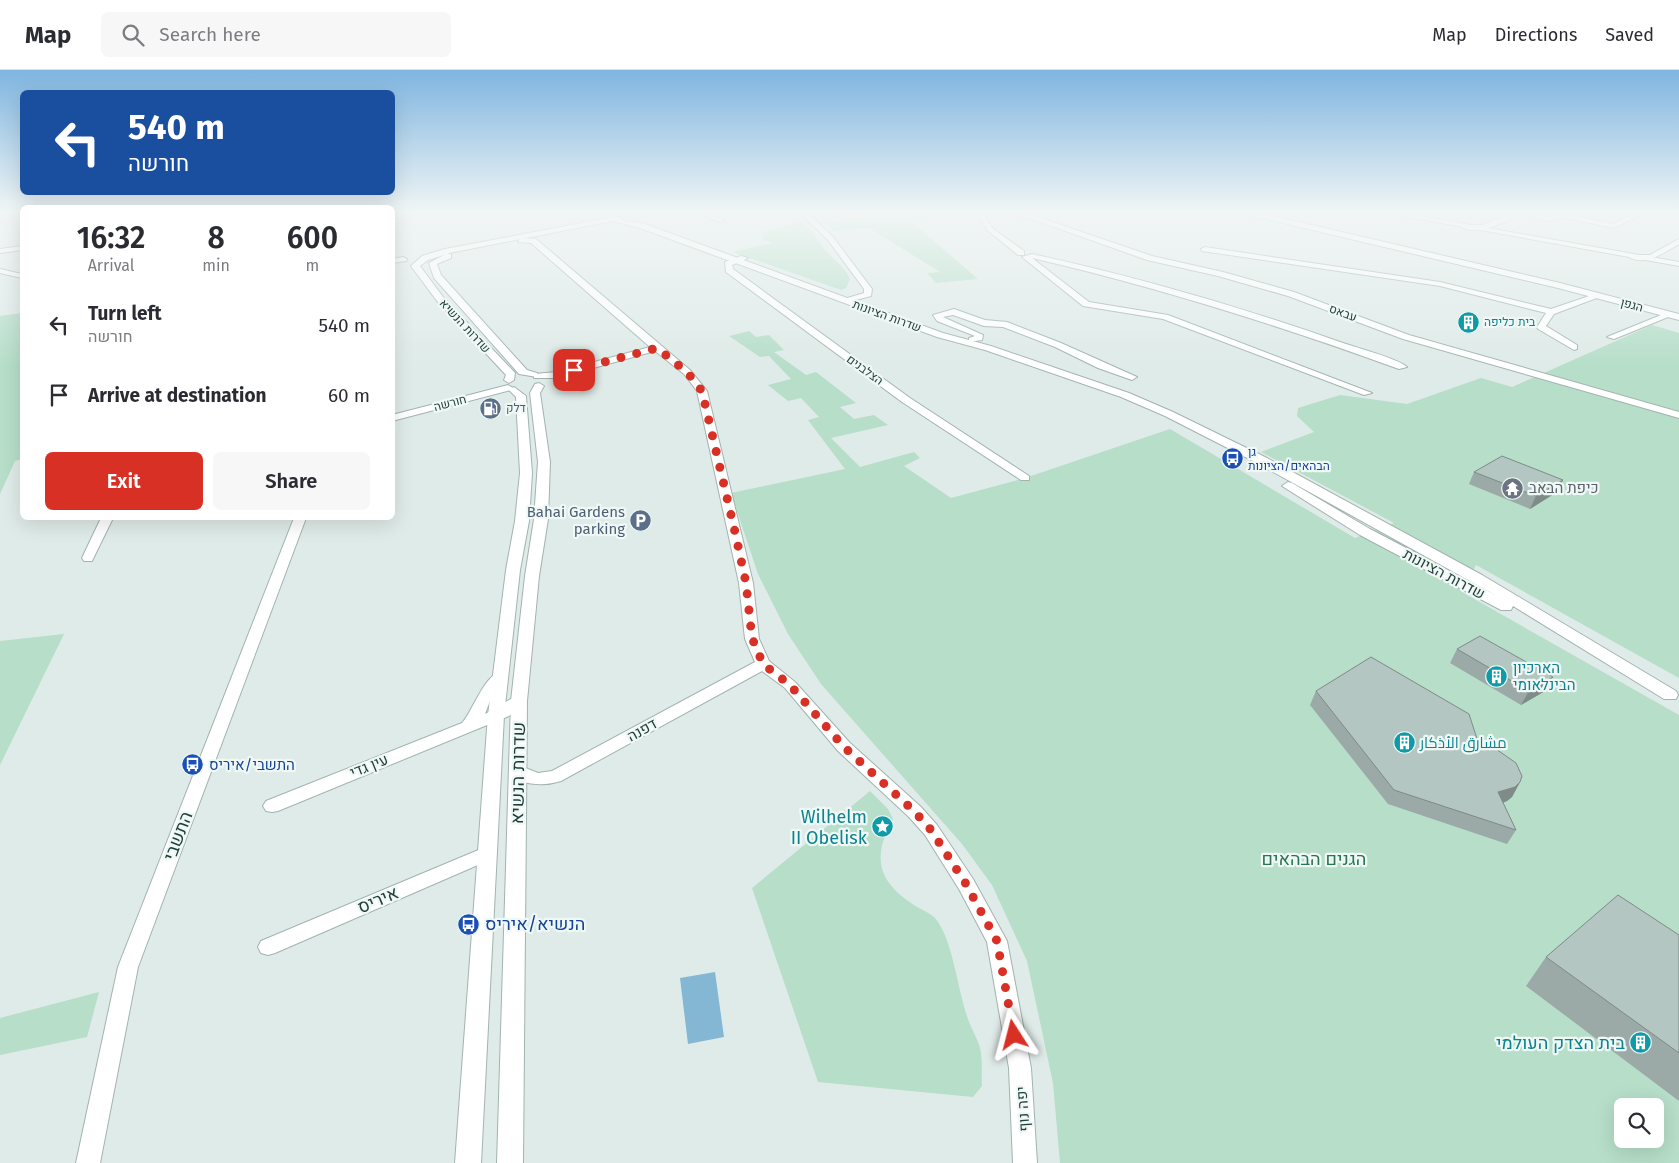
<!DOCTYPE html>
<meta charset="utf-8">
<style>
:root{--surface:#fff;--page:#f7f7f7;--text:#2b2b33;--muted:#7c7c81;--line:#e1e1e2;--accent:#d93025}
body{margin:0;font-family:"Fira Sans",Cairo,Heebo,sans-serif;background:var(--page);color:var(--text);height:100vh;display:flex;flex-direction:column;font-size:19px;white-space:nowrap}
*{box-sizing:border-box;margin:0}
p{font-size:16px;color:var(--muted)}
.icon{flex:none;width:28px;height:28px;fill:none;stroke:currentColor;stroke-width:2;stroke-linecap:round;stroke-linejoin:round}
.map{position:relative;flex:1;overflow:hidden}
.panel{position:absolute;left:20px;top:135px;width:375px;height:315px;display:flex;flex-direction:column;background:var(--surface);border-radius:8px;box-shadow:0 5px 20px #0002}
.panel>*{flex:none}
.banner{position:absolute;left:20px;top:20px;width:375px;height:105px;border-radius:8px;box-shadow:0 5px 20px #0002;background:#1a4fa0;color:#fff;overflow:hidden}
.fabs{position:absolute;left:1614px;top:1028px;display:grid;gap:10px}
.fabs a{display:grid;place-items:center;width:50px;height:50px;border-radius:8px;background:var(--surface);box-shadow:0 5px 20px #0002;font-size:25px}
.pin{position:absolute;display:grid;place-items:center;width:42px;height:42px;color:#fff;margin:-21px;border-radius:10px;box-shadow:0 2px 8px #0006}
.me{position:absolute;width:55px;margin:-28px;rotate:351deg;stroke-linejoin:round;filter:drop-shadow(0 0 4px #0008)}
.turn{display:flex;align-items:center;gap:18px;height:105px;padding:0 25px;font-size:22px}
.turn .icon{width:65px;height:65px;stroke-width:2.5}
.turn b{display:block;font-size:35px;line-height:42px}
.eta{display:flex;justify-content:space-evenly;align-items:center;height:85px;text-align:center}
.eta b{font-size:30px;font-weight:600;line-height:35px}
.button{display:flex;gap:10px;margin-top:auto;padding:10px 25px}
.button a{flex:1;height:58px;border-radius:8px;background:var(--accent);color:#fff;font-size:20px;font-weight:600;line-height:58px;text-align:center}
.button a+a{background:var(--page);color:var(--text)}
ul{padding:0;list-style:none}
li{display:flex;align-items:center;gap:15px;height:70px;padding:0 25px}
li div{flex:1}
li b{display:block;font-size:19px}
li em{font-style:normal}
header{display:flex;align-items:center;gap:30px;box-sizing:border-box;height:70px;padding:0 25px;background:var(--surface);border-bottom:1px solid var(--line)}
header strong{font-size:24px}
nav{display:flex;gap:28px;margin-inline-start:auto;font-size:18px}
.search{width:350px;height:45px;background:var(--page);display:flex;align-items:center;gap:12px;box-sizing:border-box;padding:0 18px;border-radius:8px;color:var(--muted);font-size:19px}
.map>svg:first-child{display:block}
</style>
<header>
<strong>Map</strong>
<div class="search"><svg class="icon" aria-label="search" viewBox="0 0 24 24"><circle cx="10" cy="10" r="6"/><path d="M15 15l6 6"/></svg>Search here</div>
<nav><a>Map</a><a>Directions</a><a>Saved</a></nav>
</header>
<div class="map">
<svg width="1679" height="1093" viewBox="0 0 1679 1093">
<rect width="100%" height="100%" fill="#dfebe8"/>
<!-- green -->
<path fill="#b6dec9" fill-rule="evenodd" d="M860,144H925L931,151L913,153L978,209L936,213L927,203L940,202L869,158L834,161L826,153L864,148Z
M801,151C811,159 815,166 822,176C830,188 844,195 850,209L846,218L841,220L733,182L772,173L760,168L765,167L757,164Z
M22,243V389L15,391L0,424V246Z
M1652,255L1679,263V608L1476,495L1462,522L1679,645V1093H1060L1053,1013L1027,891L992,815L962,774L821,614L788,564L758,504L731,423L845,399L808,350L819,347L801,328L788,331L768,315L791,309L769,286L760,287L729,266L749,261L756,267L769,265L784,280L774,282L806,305L816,302L856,333L840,337L854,349L874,345L888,355L831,368L860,397L914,382L920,388L904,396L951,428L1025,408L1170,359L1355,468L1394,453L1261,382L1314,362L1297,346L1298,338L1340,325L1407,334L1481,308L1512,317ZM1622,1036H1655V1069H1622Z
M64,564L0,695V571Z
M870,721L888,739L893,749C873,785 876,809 911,833C920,840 932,842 938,852C953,874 958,920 967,946C970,957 977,967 980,978C983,990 981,1004 982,1016L973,1027L818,1012L752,818Z
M99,922L87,967L0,985V948Z"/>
<!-- water -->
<path fill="#83b7d4" d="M715,902L724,967L688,974L680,908Z"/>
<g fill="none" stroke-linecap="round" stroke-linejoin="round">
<defs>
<path id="minor" d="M412,144L392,149V145Z
M701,144H711L725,151L720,152Z
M801,144H809L833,167L872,219L871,226L844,233V229L864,223V219L828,170Z
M978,144H984L992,158L1024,181V185H1018L987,160Z
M1003,144L1032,145L1152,186L1223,202L1294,222L1409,265L1679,342V348L1403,269L1288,226L1218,206L1147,190L1029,148Z
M1509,144H1519C1506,153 1475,166 1461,157L1464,155H1482Z
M1523,144L1548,147L1565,144L1613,154L1633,144H1642L1614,158L1560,147L1549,151Z
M521,168L536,169L690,300L707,321L753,513L759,569L769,591L795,612L850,673L921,737L937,755L973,809L1007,871L1031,998L1037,1093H1013L1009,998L987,872L959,819L925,765L909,747L838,681L785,618L762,601L561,711C546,716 519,717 510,701L512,697L518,695L538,703L552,701L755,592L745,569L739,513L697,321L684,304L655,281L557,308H534V304L557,302L650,277L531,173L518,172Z
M1679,169V174C1665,182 1645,197 1629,187L1633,185H1650Z
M22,176V180L0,183V179Z
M1205,177L1440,212L1551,239L1595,224L1602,226L1554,244L1546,256L1577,275V279L1574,280L1538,259L1537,257L1546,243L1440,216L1202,181L1201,179Z
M1032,184C1138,207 1241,237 1343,273C1357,278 1397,288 1407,297L1399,299C1278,255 1157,217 1032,188L1089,232L1168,245L1372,323L1364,325L1163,249L1083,236L1022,187Z
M741,186L748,188L732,195L733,199L910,328L1029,406V410H1021L902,332L726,202L725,192Z
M403,187L407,189L406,191L392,193V189Z
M0,199L22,204V208L0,203Z
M954,239L985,250L1007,252L1061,273L1137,307L1132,310L1098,298L1055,277L1003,257L984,256L953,245L943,247L983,265L982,270L969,272V268L975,266L937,251L933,245Z
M1666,243L1673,245L1614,269L1607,267Z
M508,315L513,318L511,320L392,351V345Z
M101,448H113L92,491H84L82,488Z
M294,448H306L138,897L100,1093H76L118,897Z
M500,602L507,607L490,631L485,644C497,639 512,624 524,627L527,631L509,646L278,741L272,742L266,741L263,736L266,731L462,653C473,641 483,607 500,602Z
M488,776L494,778L497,783L494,788L275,883L268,885L261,883L258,877L261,871Z"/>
<path id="tertiary" d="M604,144L623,148L621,150L645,154L943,263L991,276L1129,323L1173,342L1265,387L1482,505L1676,621L1678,625L1676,629H1664L1513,536L1511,540H1501L1360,465L1282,416L1288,412L1292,413L1370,459L1497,526L1257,393L1165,346L1121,327L985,280L937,267L640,158L613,151L449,183L448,184H451V188L437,194L441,205L527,300L537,303V307L519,304L434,208L429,193L444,185L428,190L420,196L443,227L515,303L514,310L509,313L504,310L506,305L437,231L411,196L422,186L445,179L608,148Z
M1234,144H1265L1560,213L1679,244V250L1558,218L1266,149Z
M1392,144H1409L1679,192V196Z
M539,313L544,316L540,323L550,392L548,449L539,506L527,631L523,1093H497L511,631L525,506L534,449L538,392L530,323L535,314Z
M514,317L526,326L532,403L529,451L520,500L504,645L481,1093H455L488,645L506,500L515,451L520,403L516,327L509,320Z"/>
</defs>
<!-- minor casing -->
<use href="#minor" stroke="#a2b3b0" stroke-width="2"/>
<!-- tertiary casing -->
<use href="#tertiary" stroke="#a2b3b0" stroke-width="2"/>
<!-- minor -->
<use href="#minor" fill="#fff" fill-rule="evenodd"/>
<!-- tertiary -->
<use href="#tertiary" fill="#fff" fill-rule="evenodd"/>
</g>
<!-- wall -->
<path fill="#9baaa7" d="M1474,402L1563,410L1557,422L1530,439L1469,414Z
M1457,579L1545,621L1521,635L1450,593Z
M1316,621L1520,712L1512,727L1507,731L1503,733L1516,760L1507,774L1388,734L1310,635Z
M1679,865V1031L1526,916L1546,887Z"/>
<!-- shaded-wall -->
<path fill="#7e8b88" d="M1563,410L1557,422L1530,439L1536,426Z
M1553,607L1545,621L1521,635L1529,621Z
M1520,712L1512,727L1507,731L1490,737L1498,722Z"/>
<!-- building -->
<path fill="#b4c6c2" stroke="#7e8b88" d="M1502,386L1563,410L1536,426L1474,402Z
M1480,566L1553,607L1529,621L1457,579Z
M1371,587L1469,644L1478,672L1496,679L1516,693L1522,706L1520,712L1515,717L1498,722L1516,760L1394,720L1316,621Z
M1618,825L1679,865V983L1546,887Z"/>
<!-- sky -->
<linearGradient id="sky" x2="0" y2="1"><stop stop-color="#7fb5e0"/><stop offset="0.48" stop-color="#f1f6f5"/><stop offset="1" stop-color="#f1f6f5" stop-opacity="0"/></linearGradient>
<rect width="1679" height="297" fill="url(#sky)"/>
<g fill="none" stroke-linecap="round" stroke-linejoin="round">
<!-- route -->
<path stroke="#d93025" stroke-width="9" stroke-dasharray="0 16.2" d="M574,300L657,278L687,302L702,321L735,462L746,513L752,568L763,594L790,615L844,677L915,742L931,760L966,814L997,871L1014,965"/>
</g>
<!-- icons -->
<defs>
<symbol id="building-disc" viewBox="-11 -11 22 22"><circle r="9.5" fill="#0f9aa8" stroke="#eff8f5"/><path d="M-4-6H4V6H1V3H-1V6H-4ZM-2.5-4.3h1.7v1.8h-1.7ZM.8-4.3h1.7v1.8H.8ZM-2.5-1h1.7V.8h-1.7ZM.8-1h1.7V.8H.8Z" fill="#fff"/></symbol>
<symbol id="fuel-disc" viewBox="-11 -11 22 22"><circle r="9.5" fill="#5c6f8a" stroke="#eff8f5"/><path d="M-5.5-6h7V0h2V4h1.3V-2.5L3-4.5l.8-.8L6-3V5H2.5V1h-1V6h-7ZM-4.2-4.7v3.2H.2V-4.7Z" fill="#fff"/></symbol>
<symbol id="bus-disc" viewBox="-11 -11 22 22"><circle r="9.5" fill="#1a4fb4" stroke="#eff8f5"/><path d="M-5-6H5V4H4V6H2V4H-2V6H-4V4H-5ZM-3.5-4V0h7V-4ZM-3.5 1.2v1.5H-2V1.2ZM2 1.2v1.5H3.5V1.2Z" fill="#fff"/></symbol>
<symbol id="temple-disc" viewBox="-11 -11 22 22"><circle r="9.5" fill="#6b7280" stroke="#eff8f5"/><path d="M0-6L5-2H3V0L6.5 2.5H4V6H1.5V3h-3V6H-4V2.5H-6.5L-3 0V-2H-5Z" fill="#fff"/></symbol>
<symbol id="parking-disc" viewBox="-11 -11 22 22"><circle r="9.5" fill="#5c6f8a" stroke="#eff8f5"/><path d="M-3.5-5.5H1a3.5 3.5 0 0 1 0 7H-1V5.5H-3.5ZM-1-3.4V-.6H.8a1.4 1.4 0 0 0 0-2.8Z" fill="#fff"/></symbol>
<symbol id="sight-disc" viewBox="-11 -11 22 22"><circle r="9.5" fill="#0f9aa8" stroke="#eff8f5"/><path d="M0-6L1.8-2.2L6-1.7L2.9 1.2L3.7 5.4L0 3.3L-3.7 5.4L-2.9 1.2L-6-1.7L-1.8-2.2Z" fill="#fff"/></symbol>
</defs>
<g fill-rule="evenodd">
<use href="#building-disc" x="1456" y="240" width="25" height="25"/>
<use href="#fuel-disc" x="478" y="326" width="25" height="25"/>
<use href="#bus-disc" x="1220" y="376" width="25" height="25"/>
<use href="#temple-disc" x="1500" y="406" width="25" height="25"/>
<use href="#parking-disc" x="628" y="438" width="25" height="25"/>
<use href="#building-disc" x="1484" y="594" width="25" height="25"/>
<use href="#building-disc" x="1392" y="660" width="25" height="25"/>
<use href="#bus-disc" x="180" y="682" width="25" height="25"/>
<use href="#sight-disc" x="870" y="744" width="25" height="25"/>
<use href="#bus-disc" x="456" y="842" width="25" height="25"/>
<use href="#building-disc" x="1628" y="960" width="25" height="25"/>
</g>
<g text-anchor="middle" stroke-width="4.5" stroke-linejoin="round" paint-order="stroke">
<!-- far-street labels -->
<g font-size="12" fill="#1f3c3a" stroke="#eff8f5">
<text transform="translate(1632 235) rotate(15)" y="4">הגפן</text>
<text transform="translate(1343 243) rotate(20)" y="4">עבאס</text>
<text transform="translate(887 246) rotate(20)" y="4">שדרות הציונות</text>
<text transform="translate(465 256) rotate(47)" y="4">שדרות הנשיא</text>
<text transform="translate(865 300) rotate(36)" y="4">הצלבנים</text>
<text transform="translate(450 333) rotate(-15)" y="4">חורשה</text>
</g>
<!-- far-culture labels -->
<g font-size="12" fill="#0d838f" stroke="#eff8f5" text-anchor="start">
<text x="1484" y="256">בית כליפה</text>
</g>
<!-- far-service labels -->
<g font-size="12" fill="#4e5e75" stroke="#eff8f5" text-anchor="start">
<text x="506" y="342">דלק</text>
</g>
<!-- far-transit labels -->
<g font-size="12" fill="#164399" stroke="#eff8f5" text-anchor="start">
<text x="1248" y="386">גן<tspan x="1248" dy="14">הבהאים/הציונות</tspan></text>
</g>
<!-- worship labels -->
<g font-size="15" fill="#5b616d" stroke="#eff8f5" text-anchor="start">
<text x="1529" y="423">כיפת הבאב</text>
</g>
<!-- service labels -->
<g font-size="15" fill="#4e5e75" stroke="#eff8f5" text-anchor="end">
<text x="625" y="447">Bahai Gardens<tspan x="625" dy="17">parking</tspan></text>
</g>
<!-- street labels -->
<g font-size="15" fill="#1f3c3a" stroke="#eff8f5">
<text transform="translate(1444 504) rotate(28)" y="5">שדרות הציונות</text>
<text transform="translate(642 660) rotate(-29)" y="5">דפנה</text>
<text transform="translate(369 696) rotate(-22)" y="5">עין גדי</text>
<text transform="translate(1023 1039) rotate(-94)" y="5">יפה נוף</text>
</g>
<!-- culture labels -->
<g font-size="15" fill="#0d838f" stroke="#eff8f5" text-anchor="start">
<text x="1513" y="603">הארכיון<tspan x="1513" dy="17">הבינלאומי</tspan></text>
<text x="1420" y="678">مشارق الأذكار</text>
</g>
<!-- transit labels -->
<g font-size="15" fill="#164399" stroke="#eff8f5" text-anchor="start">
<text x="209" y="700">התשבי/איריס</text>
</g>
<!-- near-street labels -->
<g font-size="18" fill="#1f3c3a" stroke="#eff8f5">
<text transform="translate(518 703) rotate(-89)" y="6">שדרות הנשיא</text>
<text transform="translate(178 766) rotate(-69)" y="6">התשבי</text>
<text transform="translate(378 830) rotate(-23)" y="6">איריס</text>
</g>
<!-- near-culture labels -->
<g font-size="18" fill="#0d838f" stroke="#eff8f5" text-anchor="end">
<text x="867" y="753">Wilhelm<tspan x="867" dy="21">II Obelisk</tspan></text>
<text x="1625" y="979">בית הצדק העולמי</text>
</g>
<!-- near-park labels -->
<g font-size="18" fill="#277555" stroke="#eff8f5">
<text x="1314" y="795">הגנים הבהאים</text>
</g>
<!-- near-transit labels -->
<g font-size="18" fill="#164399" stroke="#eff8f5" text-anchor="start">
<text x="485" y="860">הנשיא/איריס</text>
</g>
</g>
</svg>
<div class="fabs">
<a><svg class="icon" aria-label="search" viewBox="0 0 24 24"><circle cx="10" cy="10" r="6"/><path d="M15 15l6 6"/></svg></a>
</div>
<div class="pin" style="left:574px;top:300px;background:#d93025"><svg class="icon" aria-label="arrive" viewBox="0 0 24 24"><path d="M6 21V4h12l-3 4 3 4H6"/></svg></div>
<svg class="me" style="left:1014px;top:965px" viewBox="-20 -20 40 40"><path d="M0-17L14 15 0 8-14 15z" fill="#d93025" stroke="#fff" stroke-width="4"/></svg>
<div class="banner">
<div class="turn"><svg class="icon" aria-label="left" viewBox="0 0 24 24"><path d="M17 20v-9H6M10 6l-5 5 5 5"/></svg><div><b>540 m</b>חורשה</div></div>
</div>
<section class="panel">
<div class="eta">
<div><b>16:32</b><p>Arrival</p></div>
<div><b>8</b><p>min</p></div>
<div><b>600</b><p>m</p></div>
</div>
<ul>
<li><svg class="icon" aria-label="left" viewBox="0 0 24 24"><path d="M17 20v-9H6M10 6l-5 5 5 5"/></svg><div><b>Turn left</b><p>חורשה</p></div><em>540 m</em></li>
<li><svg class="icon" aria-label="arrive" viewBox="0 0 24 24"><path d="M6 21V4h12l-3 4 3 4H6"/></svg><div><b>Arrive at destination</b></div><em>60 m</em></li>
</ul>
<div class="button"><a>Exit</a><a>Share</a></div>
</section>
</div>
